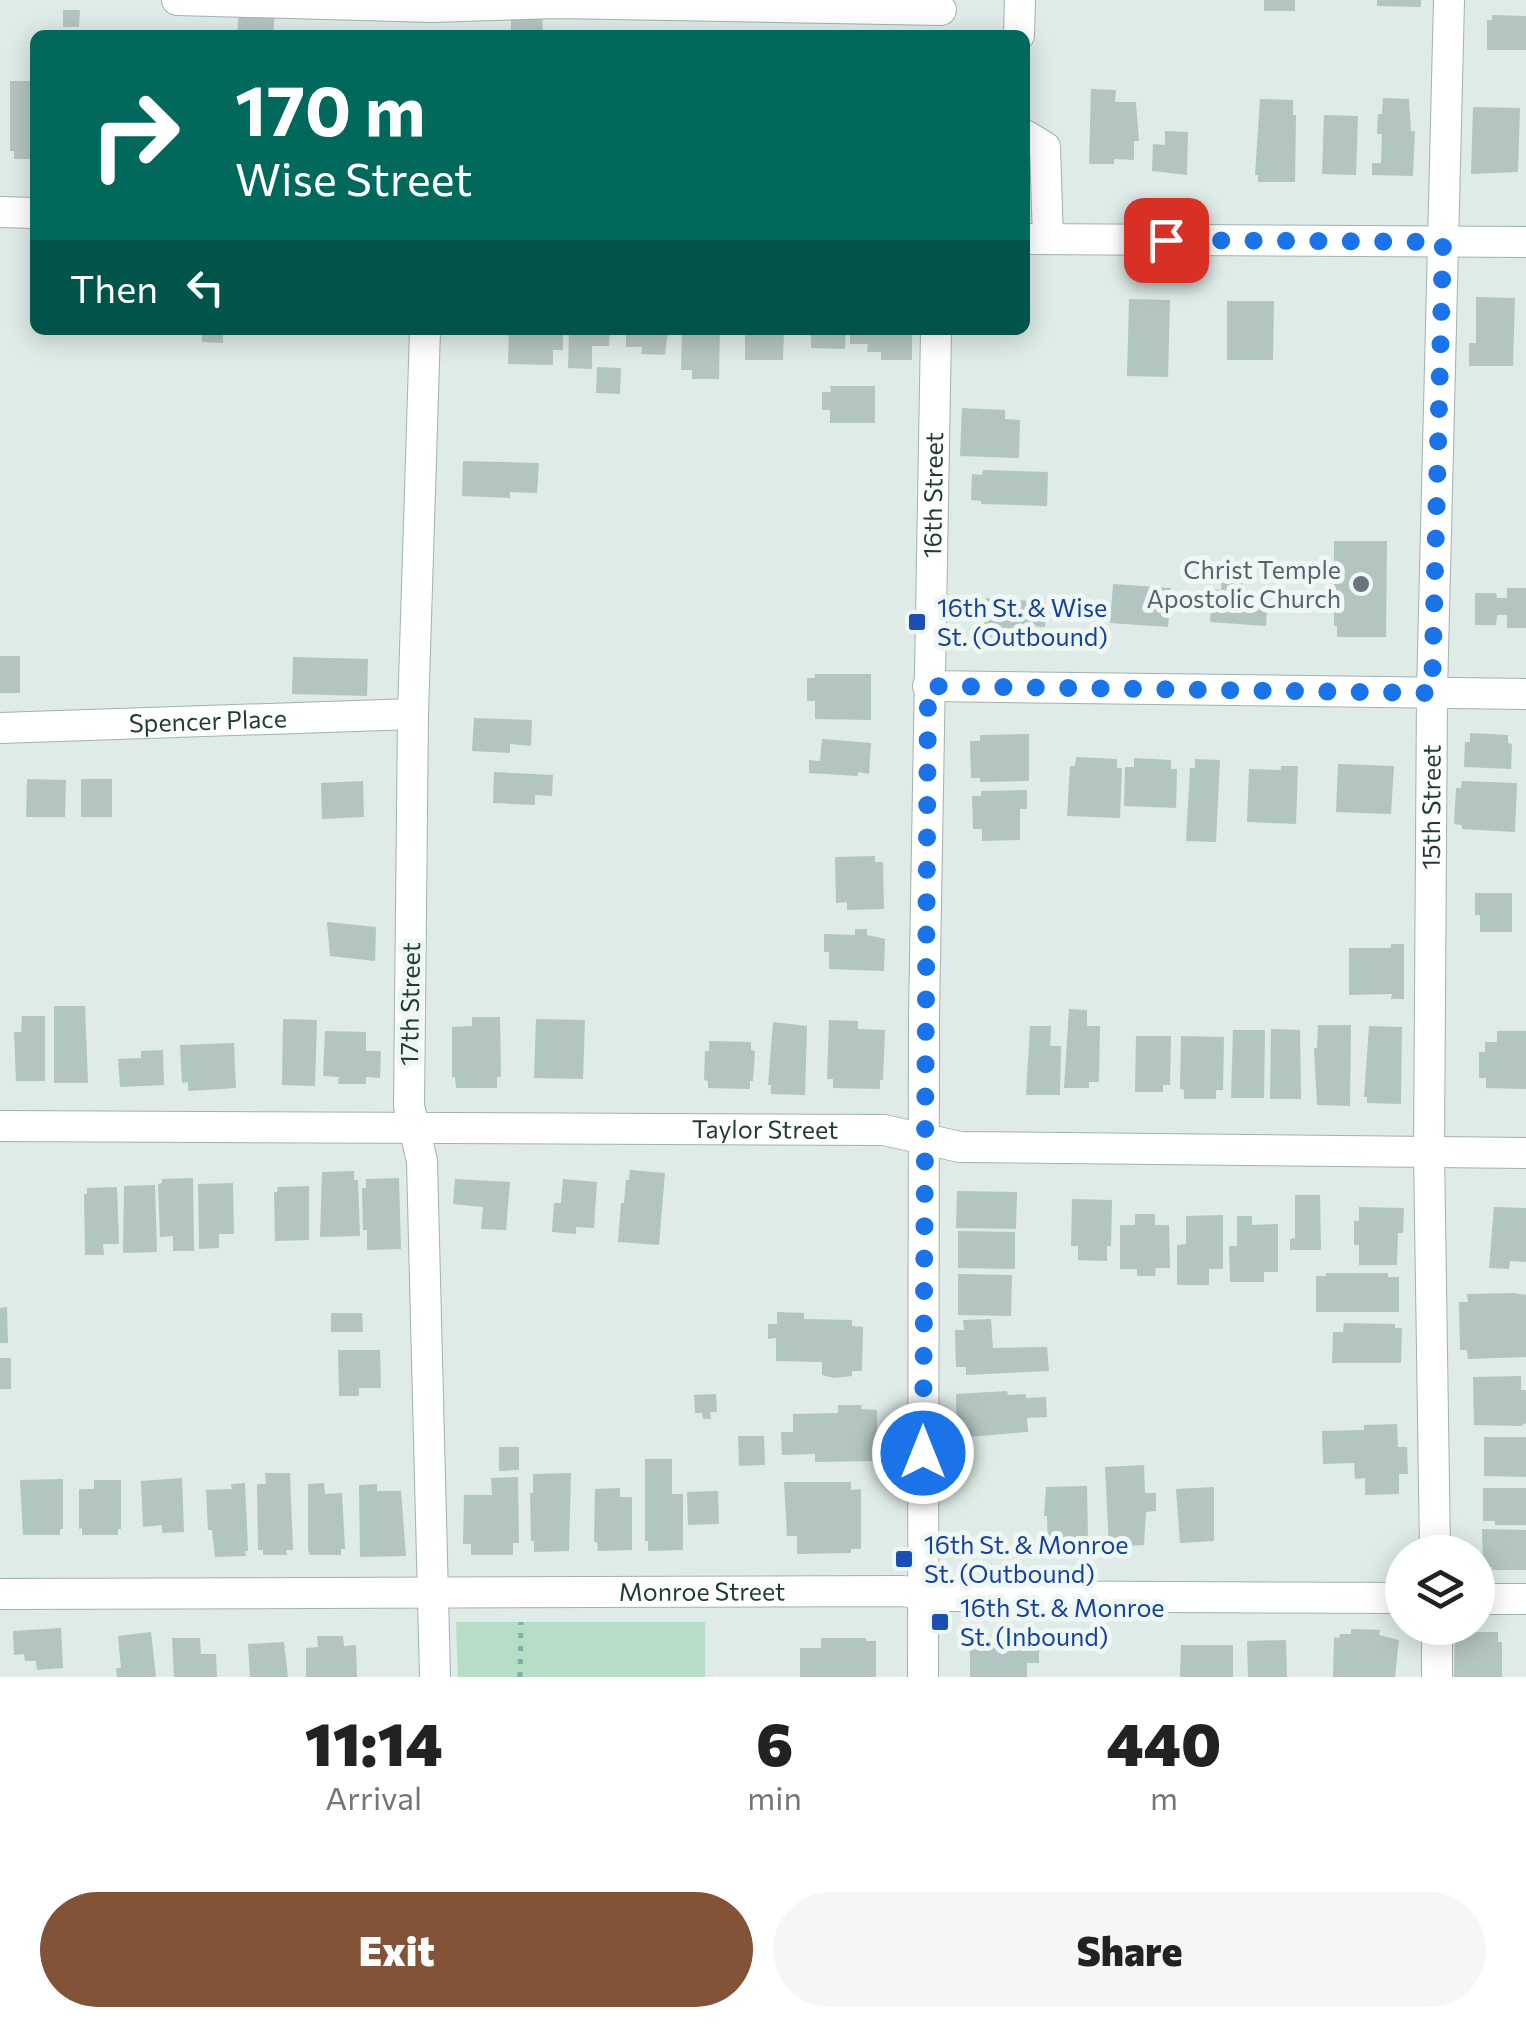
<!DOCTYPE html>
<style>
:root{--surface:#fff;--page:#f6f6f6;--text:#222;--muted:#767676;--accent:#825336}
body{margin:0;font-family:Commissioner,sans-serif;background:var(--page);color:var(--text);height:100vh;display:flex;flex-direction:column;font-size:38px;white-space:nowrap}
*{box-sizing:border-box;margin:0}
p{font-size:32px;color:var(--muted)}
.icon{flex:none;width:55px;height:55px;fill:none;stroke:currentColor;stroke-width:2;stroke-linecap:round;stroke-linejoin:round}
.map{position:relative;height:1677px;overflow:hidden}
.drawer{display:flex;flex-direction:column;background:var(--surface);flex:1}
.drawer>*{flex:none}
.top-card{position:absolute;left:30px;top:30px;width:1000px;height:305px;border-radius:15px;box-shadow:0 5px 25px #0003;background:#00695c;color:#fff;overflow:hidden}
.buttons{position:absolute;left:1385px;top:1535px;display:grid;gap:20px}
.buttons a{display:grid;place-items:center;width:110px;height:110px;border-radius:50%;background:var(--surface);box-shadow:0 5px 25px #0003;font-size:50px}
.pin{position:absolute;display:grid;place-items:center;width:85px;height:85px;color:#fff;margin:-42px;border-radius:20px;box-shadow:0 5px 15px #0006}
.me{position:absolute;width:110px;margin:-55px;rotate:0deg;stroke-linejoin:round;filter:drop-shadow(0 0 8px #0008)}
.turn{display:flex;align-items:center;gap:35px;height:210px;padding:0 40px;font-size:45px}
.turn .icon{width:130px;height:130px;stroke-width:2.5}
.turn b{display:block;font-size:70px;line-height:85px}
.then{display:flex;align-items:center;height:95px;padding:0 40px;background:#0003;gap:20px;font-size:38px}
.eta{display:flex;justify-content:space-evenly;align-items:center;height:170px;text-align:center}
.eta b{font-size:60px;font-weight:800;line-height:70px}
.button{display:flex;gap:20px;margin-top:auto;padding:20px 40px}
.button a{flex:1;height:115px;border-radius:60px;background:var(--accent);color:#fff;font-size:40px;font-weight:800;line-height:115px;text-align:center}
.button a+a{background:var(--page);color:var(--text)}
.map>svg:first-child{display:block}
</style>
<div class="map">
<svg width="1526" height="1677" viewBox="0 0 1526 1677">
<rect width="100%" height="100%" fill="#deebe7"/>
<!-- green -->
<path fill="#b6ddc5" d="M456,1622H705V1677H458Z"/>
<!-- building -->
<path fill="#b3c5c0" d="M1264,0H1295V11H1264Z
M1377,0H1421V7L1377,6Z
M542,9L543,35H511V10Z
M63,10H80L79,27H63Z
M239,10L275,13L273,35H237Z
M1492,15L1526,16V50H1487V20H1492Z
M10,81H35V159H14V151H10Z
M1091,89L1116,90L1115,102H1136L1139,141H1134V160L1114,159V164H1089Z
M1383,98L1409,99L1411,131H1415L1413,176L1372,175V163H1381L1382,134H1377L1378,114H1382Z
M1260,99L1293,100V115H1296L1295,182H1258V175H1255Z
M1473,107L1520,108L1518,172L1471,174Z
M1324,115L1358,116L1356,175L1322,174Z
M1165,131L1188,132L1187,175L1152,171L1153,144L1165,145Z
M1476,297L1515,298L1513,366H1469V343H1476Z
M1129,299L1170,300L1168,377L1127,376Z
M1227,301H1274L1273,360H1227Z
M181,330H227V335H223V343L202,342V334H181Z
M509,330H563V350H553V365L508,364Z
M569,330H610L609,346H592V369L568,368Z
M626,330H668L665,355L641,354L642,347H626Z
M682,330H720L719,379H692V370H681Z
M745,330H784L783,360H745Z
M811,330H846L845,349L811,348Z
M850,330H912V360H881V352H867L868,344H850Z
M597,367L621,368L620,394L596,393Z
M830,386H875V423H830V410H822V392H831Z
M962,408L1005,410V419L1020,420L1019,458L960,456Z
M463,461L539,463L537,493L510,492V498L462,496Z
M983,470L1048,472L1047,506L981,504V501L971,500L972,474L982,475Z
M1334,541H1387L1386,637H1337V626H1334Z
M1222,570L1243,572L1242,591L1268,593L1266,626L1210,622L1212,589L1221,590Z
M1113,584L1171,588L1168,627L1110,623Z
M1507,588H1526V628H1507V615H1497L1496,625H1475V593H1496L1497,598H1507Z
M986,598L1046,602L1045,627L1029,626V639L983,636Z
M0,656H20V693H0Z
M293,657L368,659L367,696L292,694Z
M815,674H871V720L815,719V701H807V678H815Z
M474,718L532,720L531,746L510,744V753L472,751Z
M1470,733L1508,735V743L1512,744L1511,769L1464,767L1465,742H1470Z
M1029,734V781L980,782V778H971L970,741H980V735Z
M822,739L871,743L869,774L858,772V776L809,773V760L820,761Z
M1076,757L1117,759V768H1122L1120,818L1067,816L1070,766H1075Z
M1134,758L1171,760V769H1177L1176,808L1124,806L1125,767H1134Z
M1195,759L1220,760L1216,842L1186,841L1190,768H1195Z
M1338,764L1394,766L1391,814L1336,812Z
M1281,766H1298L1296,824L1247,822L1249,769L1281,770Z
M494,772L553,775L552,796L535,795V805L493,803Z
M27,779L66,780L65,817H26Z
M81,779H112V817H81Z
M363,781L364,817L322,819L321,783Z
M1462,781L1517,783L1515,832L1462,829V825L1454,824L1456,788H1461Z
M1027,790V809H1020V840L982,841V829H973L972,796H981V791Z
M875,856V862H883L884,909L847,910V902L836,903L835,857Z
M1475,893H1512V932H1480V915H1475Z
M327,922L376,927L375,961L330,956Z
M855,929H867V935L885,939L884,971L829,969V952H824V934L855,935Z
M1391,944H1404V999H1391L1392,994L1349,995V948H1391Z
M54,1006H85L88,1083H54Z
M1069,1009L1087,1010V1026H1100L1099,1082H1089V1088H1064Z
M22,1016H45V1081H16L14,1032H21Z
M472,1017H500L501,1077H497V1088H456L455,1077H452V1027L472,1026Z
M283,1019L317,1020L315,1086L282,1085Z
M536,1019L585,1020L583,1079L534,1078Z
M829,1020L858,1021V1029L885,1030L883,1080H880V1089L833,1088V1079H827Z
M773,1022L807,1026L805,1095L771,1094V1085H768Z
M1318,1025H1351L1350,1106L1317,1105L1314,1048H1317Z
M1030,1026H1051L1050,1046H1061L1060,1095H1026Z
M1369,1026L1402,1027L1401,1104L1367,1103V1097H1364Z
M1271,1029L1300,1030L1301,1099H1270Z
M1233,1030H1265L1264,1098H1231Z
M325,1031L366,1032V1051H381L380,1078L366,1077V1084H338L339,1077L323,1076Z
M1497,1031H1526V1089L1486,1088V1078H1479V1052H1485V1042H1497Z
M1136,1036H1171L1170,1085H1163V1092H1135Z
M1181,1036L1224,1037L1223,1090H1216V1099H1184V1090L1180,1089Z
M709,1041L751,1042V1050L755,1051L753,1081H750V1089L708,1088V1081L704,1080L705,1051H709Z
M234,1043L236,1088L188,1091V1082L182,1083L180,1045Z
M163,1050L164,1085L120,1087L118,1059L141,1058V1051Z
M630,1170L665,1173L659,1245L618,1242L621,1203H624L626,1180H629Z
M354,1171V1180H358L360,1236L320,1237L322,1172Z
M193,1178L194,1251H173V1236L160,1237L158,1184L162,1183V1179Z
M399,1178L401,1249L367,1250V1230H363L362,1188H366V1179Z
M455,1179L510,1182L506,1230L481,1229L483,1207L453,1204Z
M563,1179L597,1182L594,1228L576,1227V1234L552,1232L554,1203H561Z
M233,1183L234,1234H219V1248L199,1249L198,1184Z
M155,1185L157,1252L123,1253L124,1186Z
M309,1186V1240L275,1241L274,1192H277L278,1187Z
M117,1187L119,1244H103L104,1255H85L84,1194H87V1188Z
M957,1191L1017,1192L1016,1229L956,1228Z
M1295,1195H1320L1321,1250H1290V1239L1295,1238Z
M1072,1199L1112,1200L1111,1246H1107V1261L1078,1260V1246H1071Z
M1359,1207L1404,1208L1403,1233H1398L1397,1265H1359V1245H1354V1221H1359Z
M1494,1207L1526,1208V1262L1510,1261L1509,1269L1489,1268Z
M1135,1214H1155V1225H1169L1170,1268H1156L1155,1276H1137V1269H1120V1225H1135Z
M1223,1215V1269H1209V1285H1177V1245L1186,1244V1216Z
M1237,1216H1252V1225L1278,1224V1272H1264V1282H1230L1229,1246H1237Z
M958,1231L1015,1232V1269L958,1268Z
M1326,1273H1388V1277H1399V1312H1316V1276H1326Z
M958,1274L1012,1275L1011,1316L958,1315Z
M1513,1293L1526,1295V1357L1468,1359L1467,1350H1460L1459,1302H1468L1467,1294Z
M7,1307L8,1343H0V1308Z
M777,1312L804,1313V1319L852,1320V1326L863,1327L862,1371H852V1376L834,1378L822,1375V1362L776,1361V1338L768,1339V1324H777Z
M331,1313H362L363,1332H331Z
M991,1319L993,1348L1047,1347L1049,1371L966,1375V1367H956L955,1330H964L963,1320Z
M1344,1323L1395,1324V1328H1402L1401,1363H1332L1333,1332H1343Z
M338,1350H380L381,1388H359V1396H339Z
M0,1358H11V1389H0Z
M1521,1376V1390H1526V1423L1521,1426L1474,1425L1473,1377Z
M1007,1391L1008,1395L1026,1394V1398L1046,1397L1047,1417L1027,1418L1028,1432L957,1438L956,1394Z
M716,1394L717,1412H710L711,1419H703L702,1413H695L694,1395Z
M838,1405H862L861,1409L877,1410V1461L815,1462V1454L782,1455L781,1432H793V1414L838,1413Z
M1397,1424L1398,1447H1407L1408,1474H1399V1494L1365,1495V1478L1355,1479L1354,1463L1323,1464L1322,1431L1364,1430V1425Z
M738,1436H764L765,1465L739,1466Z
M1484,1437H1526V1477L1484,1476Z
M499,1447H519V1470L499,1471Z
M645,1459H672V1494H683V1550L648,1551V1541H645Z
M1144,1465L1145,1493H1156V1511L1146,1512L1144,1545L1109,1547L1105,1467Z
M265,1473H290L293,1550H286L287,1555H263V1550H258L257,1484H266Z
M571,1473L569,1551L534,1552V1541H531L530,1493H533V1474Z
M518,1477L519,1543H513V1555H471V1544H463L464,1495H492L491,1478Z
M182,1478L184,1532L162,1533V1525L143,1527L141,1481Z
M63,1479V1529H60V1535H23L20,1480Z
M94,1480H121V1529H118V1535H82V1528L79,1529V1489H94Z
M784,1482H851V1490L861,1489V1549H851V1553L797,1554V1536H787Z
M245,1483L248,1551H245L246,1556L215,1557L212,1530H208L206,1490L232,1489L231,1484Z
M324,1483L325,1494L342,1493L345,1549H341V1555H310L308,1550V1484Z
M377,1484V1491H401L406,1556L360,1557L359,1485Z
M1087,1486L1088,1540L1072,1541V1546L1048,1547L1047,1516H1044L1046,1487Z
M1214,1487V1541L1180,1543L1176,1489Z
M620,1488V1497H632V1550L598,1551L597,1542H594L595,1489Z
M1483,1488H1526V1525H1495V1521H1483Z
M718,1491L719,1524L688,1525L687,1492Z
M1482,1529L1526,1530V1570H1492V1567H1483Z
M61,1628L63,1668L37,1670L36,1661H25L24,1654L14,1655L13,1631Z
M1351,1629L1380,1630L1379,1635L1399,1640L1395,1677H1333L1334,1637L1339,1638L1340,1634H1351Z
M151,1632L156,1677H117L116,1668H121L118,1636Z
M1455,1632H1498V1642H1502V1677H1454Z
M317,1636H343L344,1646L356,1645L357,1677H306V1648L318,1647Z
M172,1638H200L201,1654H216L217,1677H174Z
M821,1638H866V1641H876V1677H800V1648H821Z
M980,1640H1039V1663H1027V1677H970V1643Z
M1286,1640L1287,1677H1248L1247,1641Z
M284,1642L288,1677H250L248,1644Z
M1181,1645H1233V1677H1180Z"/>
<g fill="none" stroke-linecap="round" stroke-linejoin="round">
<defs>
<g id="minor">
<path d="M177,0L432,7L559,3L941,10"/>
<path d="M1019,35L1020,0"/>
<path d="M1025,135L1045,147L1048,239"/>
<path d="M0,212L35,213"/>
<path d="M1025,239L1526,242"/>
<path d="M425,330L413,714L409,1106L422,1161L435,1677"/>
<path d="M928,686L1526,694"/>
<path id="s1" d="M0,728L413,714"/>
<path id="s2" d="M0,1126L884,1130L960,1147L1526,1153"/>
<path id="s3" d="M1435,1552L1429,1151L1432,693L1449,0"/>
<path id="s4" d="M0,1594L902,1591L941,1596L1402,1598"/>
<path d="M1478,1599H1526"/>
<path d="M1437,1628V1677"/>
<path id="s5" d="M923,1677L924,1017L936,330"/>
</g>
</defs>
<!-- minor casing -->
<use href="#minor" stroke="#a1b3af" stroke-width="32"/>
<!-- path -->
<path stroke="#7db0a6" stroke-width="5" stroke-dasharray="5 8" stroke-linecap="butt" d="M520,1677L521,1622"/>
<!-- minor -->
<use href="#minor" stroke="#fff" stroke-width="30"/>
</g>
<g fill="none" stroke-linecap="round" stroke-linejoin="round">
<!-- route -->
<path stroke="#1a73e8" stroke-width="18" stroke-dasharray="0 32.4" d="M923,1453L928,686L1432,693L1443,242L1166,240"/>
</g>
<!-- markers -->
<circle fill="#6b7280" stroke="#eff7f4" stroke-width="4" cx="1361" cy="584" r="10"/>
<g fill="#1a4fb4" stroke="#eff7f4" stroke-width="4">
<rect x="907" y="612" width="20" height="20" rx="5"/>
<rect x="894" y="1549" width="20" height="20" rx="5"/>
<rect x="930" y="1612" width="20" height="20" rx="5"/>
</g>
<g text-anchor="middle" stroke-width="10" stroke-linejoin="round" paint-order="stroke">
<!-- street labels -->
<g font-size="25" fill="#1f3b37" stroke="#eff7f4">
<text dy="9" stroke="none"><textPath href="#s5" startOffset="1182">16th Street</textPath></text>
<text dy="9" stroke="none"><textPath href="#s1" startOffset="208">Spencer Place</textPath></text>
<text dy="9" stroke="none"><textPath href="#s3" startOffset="745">15th Street</textPath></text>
<text transform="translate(410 1004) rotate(-89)" y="9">17th Street</text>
<text dy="9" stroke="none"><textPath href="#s2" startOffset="765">Taylor Street</textPath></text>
<text dy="9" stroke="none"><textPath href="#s4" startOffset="702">Monroe Street</textPath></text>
</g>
<!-- worship labels -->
<g font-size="25" fill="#5b616d" stroke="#eff7f4" text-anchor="end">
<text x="1341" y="579">Christ Temple<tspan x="1341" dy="29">Apostolic Church</tspan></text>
</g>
<!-- transit labels -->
<g font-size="25" fill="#164399" stroke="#eff7f4" text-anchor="start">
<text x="937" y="617">16th St. &amp; Wise<tspan x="937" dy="29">St. (Outbound)</tspan></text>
<text x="924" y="1554">16th St. &amp; Monroe<tspan x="924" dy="29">St. (Outbound)</tspan></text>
<text x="960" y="1617">16th St. &amp; Monroe<tspan x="960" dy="29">St. (Inbound)</tspan></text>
</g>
</g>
</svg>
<div class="buttons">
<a><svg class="icon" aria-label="layers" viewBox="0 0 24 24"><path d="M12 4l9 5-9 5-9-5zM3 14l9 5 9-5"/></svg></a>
</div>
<div class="pin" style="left:1166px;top:240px;background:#d93025"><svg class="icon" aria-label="arrive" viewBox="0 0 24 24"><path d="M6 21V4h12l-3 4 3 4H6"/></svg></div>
<svg class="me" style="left:923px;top:1453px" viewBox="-20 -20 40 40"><circle r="17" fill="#1a73e8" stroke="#fff" stroke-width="3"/><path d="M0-11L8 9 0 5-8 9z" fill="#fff"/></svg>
<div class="top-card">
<div class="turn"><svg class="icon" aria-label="right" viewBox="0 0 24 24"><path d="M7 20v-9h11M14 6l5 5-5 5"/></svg><div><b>170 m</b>Wise Street</div></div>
<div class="then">Then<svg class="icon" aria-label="left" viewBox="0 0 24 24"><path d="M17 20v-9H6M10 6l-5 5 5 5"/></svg></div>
</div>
</div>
<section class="drawer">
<div class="eta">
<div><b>11:14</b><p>Arrival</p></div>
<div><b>6</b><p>min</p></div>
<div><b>440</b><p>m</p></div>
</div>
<div class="button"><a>Exit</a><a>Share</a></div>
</section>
